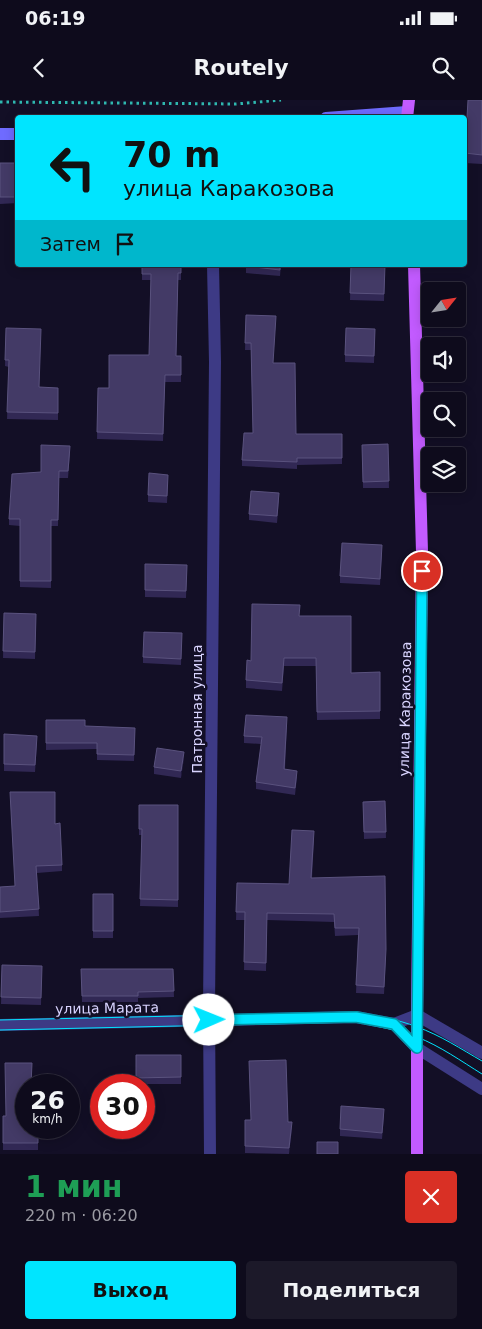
<!DOCTYPE html>
<html lang="ru">
<meta charset="utf-8">
<style>
:root{--surface:#0e0b1c;--page:#1c1929;--text:#f1f3f6;--muted:#9b9ba3;--line:#2e2b3b;--accent:#00e5ff}
body{margin:0;font-family:"DejaVu Sans",sans-serif;background:var(--page);color:var(--text);height:100vh;display:flex;flex-direction:column;font-size:19px;white-space:nowrap}
*{box-sizing:border-box;margin:0}
p{font-size:16px;color:var(--muted)}
.icon{flex:none;width:28px;height:28px;fill:none;stroke:currentColor;stroke-width:2;stroke-linecap:round;stroke-linejoin:round}
.map{position:relative;height:1054px;overflow:hidden}
.drawer{display:flex;flex-direction:column;background:var(--surface);flex:1}
.drawer>*{flex:none}
.guide{position:absolute;left:15px;top:15px;width:452px;height:152px;border-radius:5px;box-shadow:0 2px 12px #0003,0 0 0 1px var(--line);background:#00e5ff;color:#111;overflow:hidden}
.needle{width:32px;rotate:60deg}
.controls{position:absolute;left:421px;top:182px;display:grid;gap:10px}
.controls a{display:grid;place-items:center;width:45px;height:45px;border-radius:5px;background:var(--surface);box-shadow:0 2px 12px #0003,0 0 0 1px var(--line);font-size:25px}
.speed{position:absolute;left:15px;top:974px;display:flex;gap:10px;font-size:25px;font-weight:700;text-align:center}
.speed>*{display:grid;place-content:center;width:65px;height:65px;border-radius:50%;background:var(--surface);box-shadow:0 2px 12px #0003,0 0 0 1px var(--line);line-height:1}
.speed small{font-size:12px;font-weight:400}
.speed .limit{border:8px solid #d22;background:#fff;color:#111}
.pin{position:absolute;display:grid;place-items:center;width:42px;height:42px;color:#fff;margin:-21px;border:2px solid #fff;border-radius:50%;box-shadow:0 1px 5px #0007}
.me{position:absolute;width:55px;margin:-28px;rotate:89deg;stroke-linejoin:round;filter:drop-shadow(0 0 4px #0008)}
.turn{display:flex;align-items:center;gap:18px;height:105px;padding:0 25px;font-size:22px}
.turn .icon{width:65px;height:65px;stroke-width:2.5}
.turn b{display:block;font-size:35px;line-height:42px}
.then{display:flex;align-items:center;height:48px;padding:0 25px;background:#0003;gap:10px;font-size:19px}
.round{display:grid;place-items:center;flex:none;width:52px;height:52px;border-radius:5px;background:var(--page)}
.overview{display:flex;align-items:center;justify-content:space-between;height:85px;padding:0 25px}
h1{font-size:30px;font-weight:700;line-height:38px;color:#1e9e55}
.cta{display:flex;gap:10px;margin-top:auto;padding:10px 25px}
.cta a{flex:1;height:58px;border-radius:5px;background:var(--accent);color:#111;font-size:20px;font-weight:700;line-height:58px;text-align:center}
.cta a+a{background:var(--page);color:var(--text)}
.status{display:flex;justify-content:space-between;align-items:center;height:35px;padding:0 25px;background:var(--surface);direction:ltr}
.status svg{height:14px;fill:currentColor}
header{display:flex;justify-content:space-between;align-items:center;height:65px;padding:0 25px;background:var(--surface);font-size:22px;font-weight:700}
.map>svg:first-child{display:block}
</style>
<div class="status"><b>06:19</b><svg viewBox="0 0 49 12"><path d="M0 12V9h3v3zM5 12V6h3v6zM10 12V3h3v9zM15 12V0h3v12zM26 1h20v11H26zM47 4h2v5h-2z"/></svg></div>
<header><svg class="icon" aria-label="back" viewBox="0 0 24 24"><path d="M15 5l-7 7 7 7"/></svg>Routely<svg class="icon" aria-label="search" viewBox="0 0 24 24"><circle cx="10" cy="10" r="6"/><path d="M15 15l6 6"/></svg></header>
<div class="map">
<svg width="482" height="1054" viewBox="0 0 482 1054">
<rect width="100%" height="100%" fill="#130f26"/>
<g fill="none" stroke-linecap="round" stroke-linejoin="round">
<!-- path -->
<path stroke="#2fb8b0" stroke-width="3" stroke-dasharray="2.5 4" stroke-linecap="butt" d="M0,2L236,4L281,0"/>
<!-- street -->
<path stroke="#3d3a85" stroke-width="12" d="M394,924L417,948L482,989
M0,925L356,917L394,924L417,915L482,953
M210,1054L209,908L215,262L213,165"/>
<!-- secondary -->
<path stroke="#6f6bff" stroke-width="12" d="M326,18L407,12
M0,34H18"/>
<!-- primary -->
<path stroke="#c25bff" stroke-width="12" d="M407,18L409,0
M414,165L422,452L417,915V1054"/>
<!-- tram -->
<path stroke="#00e5ff" stroke-width="1" d="M0,920L356,912C377,916 397,919 417,927C440,935 461,949 482,961
M0,930L356,922C376,926 397,930 417,937C440,946 461,961 482,974"/>
</g>
<!-- wall -->
<path fill="#312854" d="M482,0V64L465,63V49Z
M0,63H18V103L0,104Z
M142,165H181V180H178L176,256H181V282H165L163,341L97,339L98,288H109L149,255L151,180H142Z
M246,165H281L280,176L246,173Z
M351,165H385L384,201L350,200Z
M246,215L273,263L296,334H342V364L297,365V369L242,366V360L253,333L251,250H245Z
M6,228L39,287L58,288V320L7,319L9,267L5,266Z
M375,229L374,263L345,262V255Z
M388,344L389,388H363L362,345Z
M70,353L68,378H59L58,426H51V488L20,487V426L9,425V419L41,372Z
M168,381L167,403L148,402V395Z
M279,400L277,423L249,420V414Z
M382,452L380,485L340,483V476Z
M187,465L186,498L145,497V490Z
M4,513L36,514L35,559L3,558Z
M300,516L351,573L380,572V619L317,620L316,566H284L282,591L246,588V580L251,561Z
M182,533L181,565L143,563V557Z
M46,620L85,626L135,628L134,661L97,660V649L46,650Z
M287,624L285,669L297,677L295,695L256,689V682L261,644L244,643V636Z
M4,634L37,643L35,672L4,671Z
M184,658L181,678L154,674V667Z
M385,701L386,738L364,739L363,702Z
M139,705H178V807L140,806L142,735H139Z
M55,724L62,765V771L37,773L39,816L0,818V787L15,786Z
M314,739L312,778L386,857L384,894L356,893L358,835L335,836L334,822L267,820L266,871L244,870L245,820H236L237,783L289,784Z
M93,794H113V838H93Z
M2,865L42,866L41,905L1,904Z
M81,869H173L174,897L138,898V902H82Z
M136,955L181,977V984H136Z
M3,1016L26,1028H38V1050H3Z
M384,1016L382,1039L340,1036V1029Z
M245,1020L288,1022L292,1028L289,1054L245,1053Z"/>
<!-- shaded-wall -->
<path fill="#1d163a" d="M184,652V658L181,678V671Z
M292,1022V1028L289,1054V1048Z"/>
<!-- building -->
<path fill="#433a66" stroke="#5a527e" d="M468,0H482V55L465,53Z
M0,63H18V97H0Z
M142,165H181V173H178L176,256H181V275H165L163,334L97,332L98,288H109V255H149L151,174H142Z
M246,165H280V170L246,166Z
M351,165H385L384,194L350,193Z
M246,215L276,216L273,263H295L296,334H342V358H297V362L242,360L244,333H253L251,243H245Z
M6,228L41,229L39,287L58,288V313L7,312L9,260H5Z
M346,228L375,229L374,256L345,255Z
M388,344L389,381L363,382L362,345Z
M41,345L70,346L68,371H59L58,420H51V481H20V419H9L12,374L41,372Z
M149,373L168,375L167,396L148,395Z
M251,391L279,393L277,416L249,414Z
M342,443L382,445L380,479L340,476Z
M145,464L187,465L186,491L145,490Z
M252,504L300,505L299,516H351V573L380,572V611L317,612L316,558H284L282,583L246,580L247,560L251,561Z
M4,513L36,514L35,552L3,551Z
M144,532L182,533L181,559L143,557Z
M246,615L287,617L284,669L297,671L295,688L256,682L262,637L244,636Z
M46,620H85V626L135,628L134,655L97,654V643H46Z
M4,634L37,636L35,665L4,664Z
M157,648L184,652L181,671L154,667Z
M10,692H55V724L60,723L62,765L36,766L39,809L0,812V787L15,786Z
M385,701L386,732H364L363,702Z
M139,705H178V800L140,799L142,729H139Z
M292,730L314,731L311,778L385,776L386,849L384,887L356,885L359,828H335L334,814L267,813L266,863L244,862L245,812H236L237,783L289,784Z
M93,794H113V831H93Z
M2,865L42,866L41,898L1,897Z
M81,869H173L174,891L138,892V896H82Z
M136,955H181V977L136,978Z
M286,960L288,1022H292L289,1048L245,1046V1020H251L249,961Z
M5,963H32L31,985H26V1028H38V1043H3V1016H6Z
M341,1006L384,1009L382,1033L340,1029Z
M317,1042H338V1054H317Z"/>
<g fill="none" stroke-linecap="round" stroke-linejoin="round">
<defs>
<path id="route" d="M209,920L356,917L394,924L417,948L422,471"/>
</defs>
<!-- route casing -->
<use href="#route" stroke="#0095a6" stroke-width="12"/>
<!-- route -->
<use href="#route" stroke="#00e5ff" stroke-width="9"/>
</g>
<g text-anchor="middle" stroke-width="5" stroke-linejoin="round" paint-order="stroke">
<!-- street labels -->
<g font-size="14" fill="#d9d4ff" stroke="#130f26">
<text transform="translate(197 609) rotate(-90)" y="5">Патронная улица</text>
<text transform="translate(405 609) rotate(-89)" y="5">улица Каракозова</text>
<text transform="translate(107 908) rotate(-1)" y="5">улица Марата</text>
</g>
</g>
</svg>
<div class="controls">
<a><svg class="needle" viewBox="-14 -14 28 28"><path d="M0-13l5 13h-10z" fill="#e53935"/><path d="M0 13l5-13h-10z" fill="#9b9ba3"/></svg></a>
<a><svg class="icon" aria-label="sound" viewBox="0 0 24 24"><path d="M4 9h4l5-4v14l-5-4H4zM17 9q2 3 0 6"/></svg></a>
<a><svg class="icon" aria-label="search" viewBox="0 0 24 24"><circle cx="10" cy="10" r="6"/><path d="M15 15l6 6"/></svg></a>
<a><svg class="icon" aria-label="layers" viewBox="0 0 24 24"><path d="M12 4l9 5-9 5-9-5zM3 14l9 5 9-5"/></svg></a>
</div>
<div class="speed"><div>26<small>km/h</small></div><div class="limit">30</div></div>
<div class="pin" style="left:422px;top:471px;background:#d93025"><svg class="icon" aria-label="arrive" viewBox="0 0 24 24"><path d="M6 21V4h12l-3 4 3 4H6"/></svg></div>
<svg class="me" style="left:209px;top:920px" viewBox="-20 -20 40 40"><circle r="19" fill="#fff"/><path d="M0-13L10 11 0 6-10 11z" fill="#00e5ff"/></svg>
<div class="guide">
<div class="turn"><svg class="icon" aria-label="left" viewBox="0 0 24 24"><path d="M17 20v-9H6M10 6l-5 5 5 5"/></svg><div><b>70 m</b>улица Каракозова</div></div>
<div class="then">Затем<svg class="icon" aria-label="arrive" viewBox="0 0 24 24"><path d="M6 21V4h12l-3 4 3 4H6"/></svg></div>
</div>
</div>
<section class="drawer">
<div class="overview"><div><h1>1 мин</h1><p>220 m · 06:20</p></div><a class="round" style="background:#d93025;color:#fff"><svg class="icon" aria-label="close" viewBox="0 0 24 24"><path d="M6 6l12 12M18 6L6 18"/></svg></a></div>
<div class="cta"><a>Выход</a><a>Поделиться</a></div>
</section>
